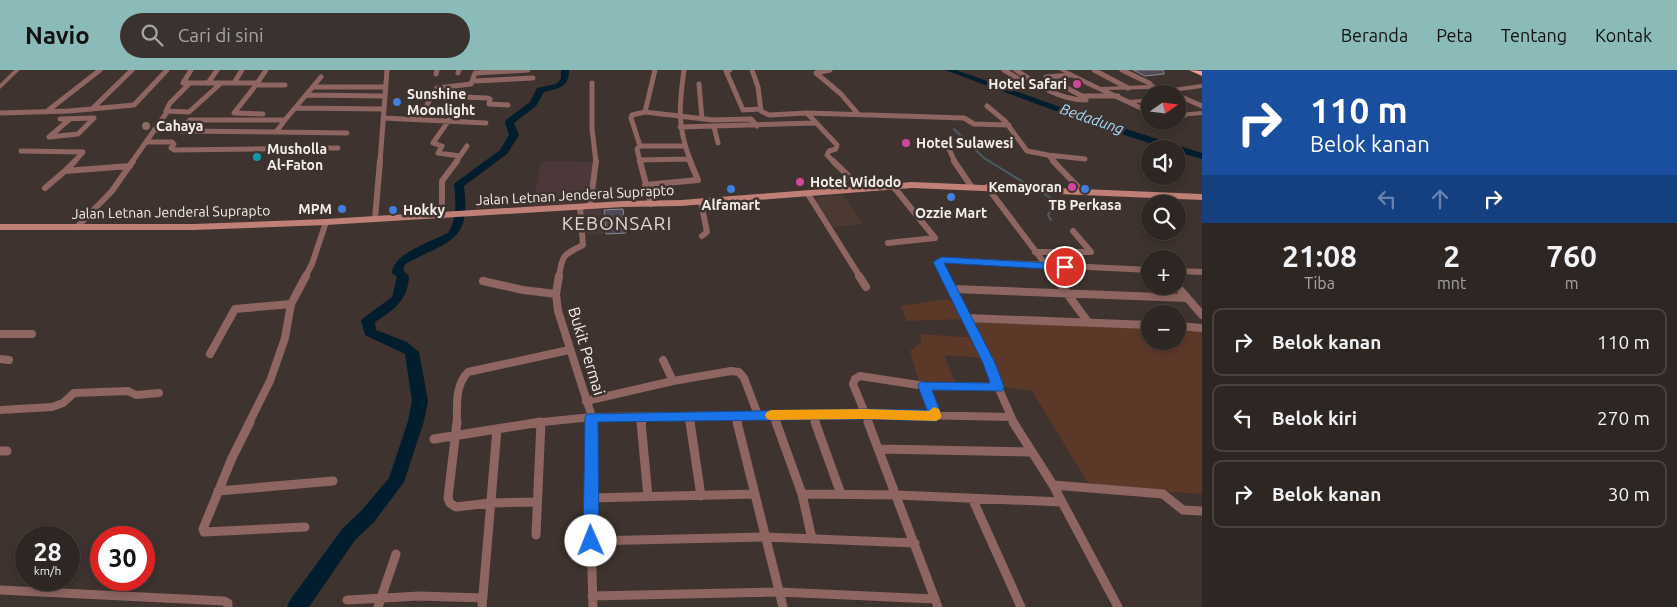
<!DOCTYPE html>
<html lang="id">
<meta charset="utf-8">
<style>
:root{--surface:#2e2622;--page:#3a322f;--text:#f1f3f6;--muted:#a7a5a5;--line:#494340;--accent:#8bbbb9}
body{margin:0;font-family:Ubuntu,sans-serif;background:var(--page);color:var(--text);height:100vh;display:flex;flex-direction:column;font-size:19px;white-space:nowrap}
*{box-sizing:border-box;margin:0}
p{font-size:16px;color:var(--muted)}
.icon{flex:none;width:28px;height:28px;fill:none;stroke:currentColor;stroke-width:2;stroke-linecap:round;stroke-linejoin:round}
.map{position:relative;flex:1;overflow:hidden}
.details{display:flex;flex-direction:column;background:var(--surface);width:475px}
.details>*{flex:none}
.banner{background:#1a4fa0;color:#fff;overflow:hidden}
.needle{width:32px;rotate:76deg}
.tools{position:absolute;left:1141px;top:15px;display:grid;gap:10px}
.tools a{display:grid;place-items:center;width:45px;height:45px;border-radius:50%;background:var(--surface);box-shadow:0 2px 8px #0003,0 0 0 1px var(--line);font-size:25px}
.speed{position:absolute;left:15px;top:456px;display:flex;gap:10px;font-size:25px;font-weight:700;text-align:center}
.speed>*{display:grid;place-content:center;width:65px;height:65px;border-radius:50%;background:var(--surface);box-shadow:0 2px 8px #0003,0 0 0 1px var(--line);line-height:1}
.speed small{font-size:12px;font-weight:400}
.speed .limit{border:8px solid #d22;background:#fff;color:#111}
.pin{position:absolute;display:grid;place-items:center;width:42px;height:42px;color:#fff;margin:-21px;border:2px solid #fff;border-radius:50%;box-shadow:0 1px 5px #0007}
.me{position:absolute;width:55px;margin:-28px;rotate:359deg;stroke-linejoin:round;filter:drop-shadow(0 0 4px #0008)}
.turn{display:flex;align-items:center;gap:18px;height:105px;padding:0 25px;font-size:22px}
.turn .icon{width:65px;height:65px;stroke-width:2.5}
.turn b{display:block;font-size:35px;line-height:42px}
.lanes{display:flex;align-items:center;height:48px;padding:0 25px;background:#0003;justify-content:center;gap:25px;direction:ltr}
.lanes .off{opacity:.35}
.eta{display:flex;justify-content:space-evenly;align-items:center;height:85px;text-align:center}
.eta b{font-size:30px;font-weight:700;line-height:35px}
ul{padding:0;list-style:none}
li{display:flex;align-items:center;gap:15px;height:68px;margin:0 10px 8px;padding:0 15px;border:2px solid var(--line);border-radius:10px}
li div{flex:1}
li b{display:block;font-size:19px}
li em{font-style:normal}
header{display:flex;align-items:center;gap:30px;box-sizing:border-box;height:70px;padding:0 25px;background:var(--accent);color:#111}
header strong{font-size:24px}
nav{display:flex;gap:28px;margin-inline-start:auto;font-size:18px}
.search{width:350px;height:45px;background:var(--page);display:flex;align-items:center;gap:12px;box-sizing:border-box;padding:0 18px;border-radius:28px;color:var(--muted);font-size:19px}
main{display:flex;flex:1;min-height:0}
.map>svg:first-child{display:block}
</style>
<header>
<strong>Navio</strong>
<div class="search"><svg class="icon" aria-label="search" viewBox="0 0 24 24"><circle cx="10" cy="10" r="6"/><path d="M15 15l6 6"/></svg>Cari di sini</div>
<nav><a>Beranda</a><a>Peta</a><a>Tentang</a><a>Kontak</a></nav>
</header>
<main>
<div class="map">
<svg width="1202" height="537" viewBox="0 0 1202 537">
<rect width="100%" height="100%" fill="#3e332e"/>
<!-- built -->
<path fill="#4c3a32" d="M842,125L864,154L834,157L813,128Z"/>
<!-- education -->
<path fill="#4c373a" d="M541,91L594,92L587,132L533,136Z
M601,139L604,164H586L584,140Z"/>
<!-- green -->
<path fill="#5c3829" d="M948,229L966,245L1150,255V271H1178V256L1202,257V424L1090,416L1032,321L996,316L983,288L944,285L955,312H919L910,281L922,272L919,264L978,268L965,249L907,251L901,236Z"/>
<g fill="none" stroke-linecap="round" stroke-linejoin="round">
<!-- stream -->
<path stroke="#4a5c66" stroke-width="2" d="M954,59L984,88L1031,117
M1044,124L1056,131L1048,145L1051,150"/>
<!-- river -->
<path fill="#011d2e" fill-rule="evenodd" d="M561,0H569C569,18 559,18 544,22L536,36L514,53L519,65L507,84L464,116C471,172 450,170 407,193L404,196V201L409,206C408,230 394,240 375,252L376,260L407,272L419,282L428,331L424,351L404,412L374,452L355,470L309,537H287L290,530L343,458L362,440L389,408L408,351L412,331L405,284L365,265L361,250L392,227L397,207L392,203C392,184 432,171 448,163C457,149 456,131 454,115L455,113L500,80L509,65L505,52L506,50L530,32L537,18L556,14L561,9Z
M945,0H956L1091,48L1202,83V89L1178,82V79H1167L1085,52Z"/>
</g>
<!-- building -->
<path fill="#4f4b56" stroke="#8c8894" d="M1133,0H1163L1164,4L1145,6Z
M623,139L626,163L606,164L604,140Z"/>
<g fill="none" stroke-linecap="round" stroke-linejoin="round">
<!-- minor-far3 -->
<path stroke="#8e6560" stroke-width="5" d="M191,0L183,13H258
M684,0C679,35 677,58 691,92
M730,0L726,1L743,40L760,39
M752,0L758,17L761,41L769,45L807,43L837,75L836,79L829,81L827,85L834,92
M830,0L816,3L841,24L858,44
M1004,0L1022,11
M1016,0C1038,15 1059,30 1086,30
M1094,0L1128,18
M1122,0L1149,13L1154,18
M458,3L459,0
M436,4L437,0
M1071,5L1046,7L1082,26H1118
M474,11L533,8
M208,13L217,0
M234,13L242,0
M592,13V59L596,92
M699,14L702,49
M188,15L170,33L166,41L189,42L219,15
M256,15L266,0
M313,17H385
M306,25L384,26
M432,26L488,28L490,29L489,34L508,35
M1179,26L1202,36
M987,36L1005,51L1027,81L1048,85L1055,92
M296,38L383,39
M92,39L132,0
M1178,41L1185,45
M46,42L100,0
M645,42L713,50L751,49L757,56
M0,43L69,41L134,35L167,0
M807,43L964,48L974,54L1009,55
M263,44L234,43L256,15H285
M383,48L486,53
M419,48L437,18L471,14L475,3L528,0
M190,50H285L276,62L179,61Z
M285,50L321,7
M449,50L433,73L442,76L438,83L460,86L456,92
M680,57L816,53
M714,57L718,73
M154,60L181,58
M276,62L347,63
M49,67L78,64L94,48L60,49
M49,67L70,49
M146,72H172L174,74L171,78L174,80L338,78
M640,76H685
M948,77L955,92
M21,81L83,82L74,92
M1048,85L1085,89
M460,86L467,76
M639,90L689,89
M132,92L167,42
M380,92L387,0
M640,92L637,79L640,76L631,48L632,45L645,42L655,0"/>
<!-- minor-far2 -->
<path stroke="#8e6560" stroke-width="6" d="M75,91L65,101L130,96
M640,91L651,134
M833,91L862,119
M954,91L971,116
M1053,91L1082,121
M645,115L698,110L690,91
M987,117L1055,207
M45,118L65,101
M808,124L860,207
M701,132L707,162L702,166
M590,136L596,91
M442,146V111L457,91
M375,149L380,91
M77,157L112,121L133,91
M888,173L935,168L893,116
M1035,182H1091L1073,161
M1178,201L1202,202
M305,207L312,194L326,152
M559,207C562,185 563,185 583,175L580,137
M946,207L938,192L942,190L1150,200"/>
<!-- minor-far1 -->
<path stroke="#8e6560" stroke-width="8" d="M559,206L556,224L558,241L592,347V353
M859,206L866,217
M945,206L967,248L1150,255
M1054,206L1088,252
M483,211L523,220L556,224
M1177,216L1202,245
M953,219L1187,228
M967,248L989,293L998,317
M1178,256L1202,258
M0,264H32
M210,284L235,239L291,234
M0,289L9,290
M663,290L673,311L731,301L739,302L744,308L758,345
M925,316L936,346
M586,331L673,311
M0,340L52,337L63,333L74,323L128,321L136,325L159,323
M774,345L777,353
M813,345L816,353
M736,346L738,353
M641,347L642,353
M689,347L690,353
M249,353L270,311L285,268L291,234L306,206
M457,353C457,335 455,315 468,302L569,280
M533,353L592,347L866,344L1010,347
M869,353L853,314L855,309L860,306L925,316L998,317L1014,353"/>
<!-- minor -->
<path stroke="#8e6560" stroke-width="9" d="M250,352L232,388L203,459L204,462L305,457
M457,352L448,428L450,433L456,437L490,433L537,432
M592,352L590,428L593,537
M641,352L648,427
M690,352L701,426
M737,352L783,537
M776,352L802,424L812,469
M815,352L841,424
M868,352L938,537
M1013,352L1053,415L1118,537
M434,369L541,352
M879,379L1031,382
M0,381H7
M1053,415L1163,424L1183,440L1202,441
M218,421L333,411
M802,424L897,425L1062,432
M590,428L755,424
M972,428L1021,537
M536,465L541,352
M591,471L765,467L915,473
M0,520L224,531L228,533V537
M592,526L779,522L935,529
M347,530L420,526L483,528
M378,537L396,484
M482,537L497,359"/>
<!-- tertiary -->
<path fill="#8e6560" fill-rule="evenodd" d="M14,0H20L0,19V14Z
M1059,0H1066L1101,17L1149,15L1172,18L1202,14V18L1172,22L1149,19L1108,20L1130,30L1150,28V32L1136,33L1150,40V45L1086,15Z
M1202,41V45L1178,47V43Z"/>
<!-- secondary -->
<path fill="#c07f77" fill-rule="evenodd" d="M912,112L1202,124V130L912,118L681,136L623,137L326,155L193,160H0V154H193L326,149L623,131L681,130Z"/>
<!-- trunk -->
<path fill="#f09e95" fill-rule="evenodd" d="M1189,0L1202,1V6L1191,1Z"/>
</g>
<!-- route -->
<path fill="#1a73e8" stroke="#114b97" d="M942,187L1065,194L1070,197L1065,200L944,193L995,293L1004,317L1002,321L932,320L942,346L940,349L936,351L866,349L598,352L599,471L596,475L591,477L586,475L583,471L585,347L587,344L866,339L927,340L918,316L920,312L990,313L983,293L933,192Z"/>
<!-- slow -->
<path fill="#f59e0b" d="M934,337L939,339L942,346L940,349L936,351L866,349L771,350L767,349L765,345L767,342L771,340L866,339L929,341Z"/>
<!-- markers -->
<g fill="#d1479c" stroke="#3e332e" stroke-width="2">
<circle cx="1077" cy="14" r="5"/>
<circle cx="906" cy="73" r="5"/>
<circle cx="800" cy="112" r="5"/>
<circle cx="1072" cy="117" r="5"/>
</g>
<g fill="#3f7fe0" stroke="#3e332e" stroke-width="2">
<circle cx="397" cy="32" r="5"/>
<circle cx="731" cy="119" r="5"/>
<circle cx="1085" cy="119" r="5"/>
<circle cx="951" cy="127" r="5"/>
<circle cx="342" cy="139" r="5"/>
<circle cx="393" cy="140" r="5"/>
</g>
<circle fill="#8d6e63" stroke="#3e332e" stroke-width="2" cx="146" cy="56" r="5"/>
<circle fill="#0f9aa8" stroke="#3e332e" stroke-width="2" cx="257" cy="87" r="5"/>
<g text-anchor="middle" stroke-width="5" stroke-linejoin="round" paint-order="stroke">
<!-- far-poi labels -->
<g font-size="14" font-weight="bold" fill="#f5eeea" stroke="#3e332e" text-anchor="start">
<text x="1067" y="19" text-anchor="end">Hotel Safari</text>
<text x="407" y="29">Sunshine<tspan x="407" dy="16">Moonlight</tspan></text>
<text x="156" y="61">Cahaya</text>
<text x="916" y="78">Hotel Sulawesi</text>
<text x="267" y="84">Musholla<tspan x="267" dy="16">Al-Faton</tspan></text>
<text x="810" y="117">Hotel Widodo</text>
<text x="1062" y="122" text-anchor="end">Kemayoran</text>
<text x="731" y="140" text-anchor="middle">Alfamart</text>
<text x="1085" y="140" text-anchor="middle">TB Perkasa</text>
<text x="332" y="144" text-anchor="end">MPM</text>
<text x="403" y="145">Hokky</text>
<text x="951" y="148" text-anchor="middle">Ozzie Mart</text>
</g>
<!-- far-street labels -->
<g font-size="14" fill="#f5eeea" stroke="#3e332e">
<text transform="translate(575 125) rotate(-3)" y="5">Jalan Letnan Jenderal Suprapto</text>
<text transform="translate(171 142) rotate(-1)" y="5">Jalan Letnan Jenderal Suprapto</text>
</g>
<!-- far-water labels -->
<g font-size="15" font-style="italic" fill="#a6d9fc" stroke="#3e332e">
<text transform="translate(1092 49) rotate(19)" y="5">Bedadung</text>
</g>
<!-- street labels -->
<g font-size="16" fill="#f5eeea" stroke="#3e332e">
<text transform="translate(587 281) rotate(73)" y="6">Bukit Permai</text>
</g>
<!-- quarter labels -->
<g font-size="19" letter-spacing="1" fill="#e4d5cf" stroke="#3e332e">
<text x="617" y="160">KEBONSARI</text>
</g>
</g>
</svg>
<div class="tools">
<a><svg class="needle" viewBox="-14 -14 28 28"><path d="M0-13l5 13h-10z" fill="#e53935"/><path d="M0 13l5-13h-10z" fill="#a7a5a5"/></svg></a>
<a><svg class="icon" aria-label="sound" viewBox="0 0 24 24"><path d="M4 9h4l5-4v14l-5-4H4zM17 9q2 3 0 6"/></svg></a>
<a><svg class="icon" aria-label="search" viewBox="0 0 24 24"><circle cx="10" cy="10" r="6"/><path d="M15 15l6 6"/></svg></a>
<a>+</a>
<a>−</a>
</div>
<div class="speed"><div>28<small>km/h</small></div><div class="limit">30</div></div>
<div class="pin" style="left:1065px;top:197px;background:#d93025"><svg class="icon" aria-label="arrive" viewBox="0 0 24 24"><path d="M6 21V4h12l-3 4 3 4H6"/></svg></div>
<svg class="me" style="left:591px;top:471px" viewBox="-20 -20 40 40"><circle r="19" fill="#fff"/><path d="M0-13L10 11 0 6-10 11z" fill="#1a73e8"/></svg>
</div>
<section class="details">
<div class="banner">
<div class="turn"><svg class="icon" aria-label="right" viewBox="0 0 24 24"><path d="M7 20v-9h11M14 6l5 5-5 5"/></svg><div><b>110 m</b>Belok kanan</div></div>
<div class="lanes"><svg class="icon off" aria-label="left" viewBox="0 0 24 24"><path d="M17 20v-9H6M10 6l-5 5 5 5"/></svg><svg class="icon off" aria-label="ahead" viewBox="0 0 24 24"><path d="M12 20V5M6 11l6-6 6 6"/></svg><svg class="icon" aria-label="right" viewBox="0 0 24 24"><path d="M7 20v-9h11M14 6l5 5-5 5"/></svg></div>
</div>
<div class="eta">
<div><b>21:08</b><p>Tiba</p></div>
<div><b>2</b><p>mnt</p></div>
<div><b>760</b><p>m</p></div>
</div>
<ul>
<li><svg class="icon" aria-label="right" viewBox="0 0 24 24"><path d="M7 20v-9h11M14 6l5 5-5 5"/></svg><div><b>Belok kanan</b></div><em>110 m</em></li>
<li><svg class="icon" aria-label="left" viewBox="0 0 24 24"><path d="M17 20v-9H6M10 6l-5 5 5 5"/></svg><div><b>Belok kiri</b></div><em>270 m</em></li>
<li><svg class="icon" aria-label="right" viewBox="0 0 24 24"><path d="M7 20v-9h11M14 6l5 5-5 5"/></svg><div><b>Belok kanan</b></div><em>30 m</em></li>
</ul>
</section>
</main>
